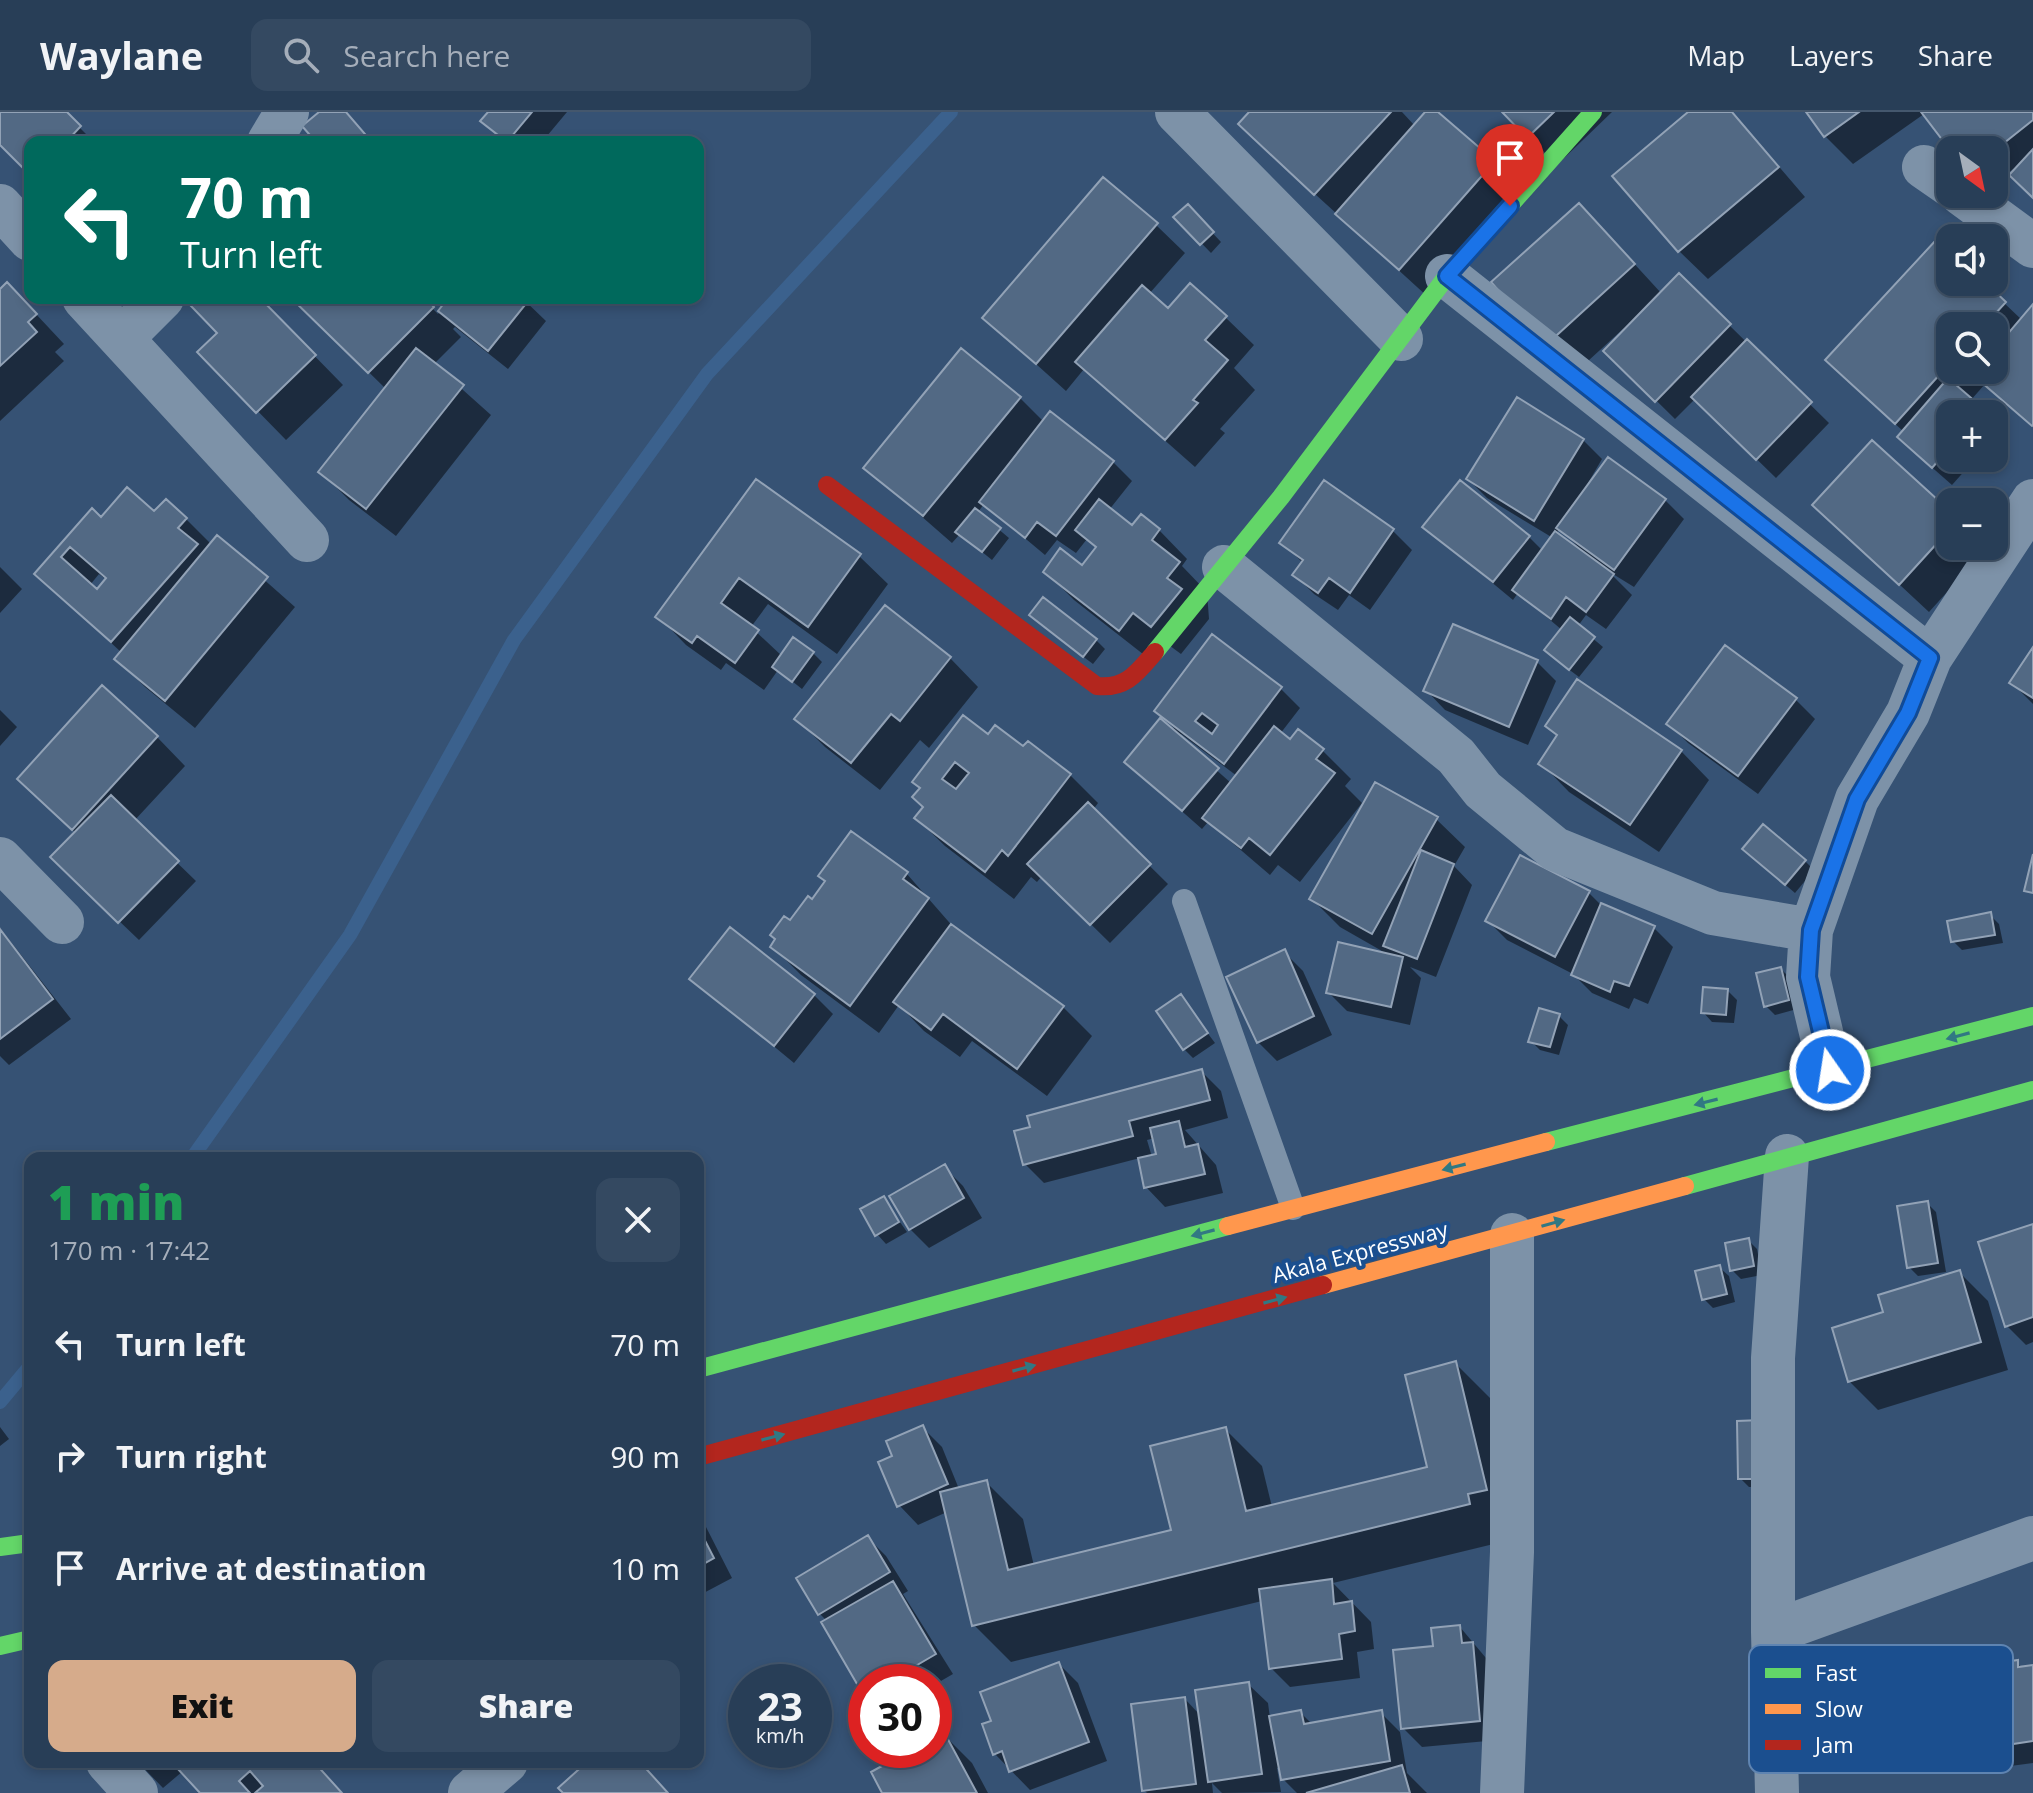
<!DOCTYPE html>
<meta charset="utf-8">
<style>
:root{--surface:#283e57;--page:#344961;--text:#f1f3f6;--muted:#a5aeba;--line:#44576d;--accent:#d6ab8b}
body{margin:0;font-family:"Open Sans",sans-serif;background:var(--page);color:var(--text);height:100vh;display:flex;flex-direction:column;font-size:30px;white-space:nowrap}
*{box-sizing:border-box;margin:0}
p{font-size:26px;color:var(--muted)}
.icon{flex:none;width:44px;height:44px;fill:none;stroke:currentColor;stroke-width:2;stroke-linecap:round;stroke-linejoin:round}
.map{position:relative;flex:1;overflow:hidden}
.side{position:absolute;left:24px;top:1040px;width:680px;height:616px;display:flex;flex-direction:column;background:var(--surface);border-radius:16px;box-shadow:0 4px 12px #0003,0 0 0 2px var(--line)}
.side>*{flex:none}
.banner{position:absolute;left:24px;top:24px;width:680px;height:168px;border-radius:16px;box-shadow:0 4px 12px #0003,0 0 0 2px var(--line);background:#00695c;color:#fff;overflow:hidden}
.needle{width:52px;rotate:147deg}
.controls{position:absolute;left:1936px;top:24px;display:grid;gap:16px}
.controls a{display:grid;place-items:center;width:72px;height:72px;border-radius:16px;background:var(--surface);box-shadow:0 4px 12px #0003,0 0 0 2px var(--line);font-size:40px}
.speed{position:absolute;left:728px;top:1552px;display:flex;gap:16px;font-size:40px;font-weight:700;text-align:center}
.speed>*{display:grid;place-content:center;width:104px;height:104px;border-radius:50%;background:var(--surface);box-shadow:0 4px 12px #0003,0 0 0 2px var(--line);line-height:1}
.speed small{font-size:20px;font-weight:400}
.speed .limit{border:12px solid #d22;background:#fff;color:#111}
.pin{position:absolute;display:grid;place-items:center;width:68px;height:68px;color:#fff;margin:-82px -34px;border-radius:50% 50% 50% 0;rotate:-45deg;box-shadow:0 0 8px #0007}
.pin .icon{rotate:45deg}
.me{position:absolute;width:88px;margin:-44px;rotate:347deg;stroke-linejoin:round;filter:drop-shadow(0 0 6px #0008)}
.turn{display:flex;align-items:center;gap:28px;height:168px;padding:0 24px;font-size:36px}
.turn .icon{width:104px;height:104px;stroke-width:2.5}
.turn b{display:block;font-size:56px;line-height:68px}
.round{display:grid;place-items:center;flex:none;width:84px;height:84px;border-radius:16px;background:var(--page)}
.summary{display:flex;align-items:center;justify-content:space-between;height:136px;padding:0 24px}
h1{font-size:48px;font-weight:800;line-height:60px;color:#1e9e55}
.action{display:flex;gap:16px;margin-top:auto;padding:16px 24px}
.action a{flex:1;height:92px;border-radius:16px;background:var(--accent);color:#111;font-size:32px;font-weight:800;line-height:92px;text-align:center}
.action a+a{background:var(--page);color:var(--text)}
ul{padding:0;list-style:none}
li{display:flex;align-items:center;gap:24px;height:112px;padding:0 24px}
li div{flex:1}
li b{display:block;font-size:30px}
li em{font-style:normal}
header{display:flex;align-items:center;gap:48px;box-sizing:border-box;height:112px;padding:0 40px;background:var(--surface);border-bottom:2px solid var(--line)}
header strong{font-size:38px}
nav{display:flex;gap:44px;margin-inline-start:auto;font-size:28px}
.search{width:560px;height:72px;background:var(--page);display:flex;align-items:center;gap:20px;box-sizing:border-box;padding:0 28px;border-radius:16px;color:var(--muted);font-size:30px}
.map>svg:first-child{display:block}
</style>
<header>
<strong>Waylane</strong>
<div class="search"><svg class="icon" aria-label="search" viewBox="0 0 24 24"><circle cx="10" cy="10" r="6"/><path d="M15 15l6 6"/></svg>Search here</div>
<nav><a>Map</a><a>Layers</a><a>Share</a></nav>
</header>
<div class="map">
<svg width="2033" height="1681" viewBox="0 0 2033 1681">
<rect width="100%" height="100%" fill="#365274"/>
<!-- shadow -->
<path fill="#0007" fill-rule="evenodd" d="M0,0H64L94,30H30V60L0,30Z
M322,0H345L372,30H319L305,15Z
M490,0H567L542,30H505L483,9Z
M1252,0H1402L1415,14L1427,0H1435L1522,79L1428,185L1269,40Z
M1504,0H1612L1557,53Z
M1691,0H1732L1805,85L1708,167L1679,139Z
M1808,0H2033V85L2016,55L1994,72V38L1924,2L1853,52L1825,24Z
M1187,94L1221,130L1211,141L1176,105Z
M1156,113L1185,141L1149,182L1168,199L1225,205L1254,233L1234,256L1255,278L1220,317L1225,321L1195,355L1084,257L1066,279L985,206Z
M1607,122L1662,182L1679,164L1829,311L1776,366L1695,287L1675,307L1606,239L1625,220L1623,217L1576,260L1494,170Z
M1950,141V170H1982L2022,208L2033,196V315L1985,272L1971,288L1987,302H1950V346H1976L1952,373L1919,344L1904,320L1856,276ZM1950,214H1994V258H1950Z
M0,179L35,201L64,232L55,240L64,249L0,309Z
M202,186H258L343,273L286,328L200,240L220,220Z
M293,186H422L438,202L451,186H522L546,209L508,257L455,215L453,217L461,225L434,252L491,303L396,424L349,388L321,360L386,277Z
M1020,286L1044,310L1113,350L1132,369L1109,398L1133,415L1159,418L1187,447L1182,454L1207,480L1209,507L1181,542L1162,528L1148,546L1074,488L1045,459L1082,456L1097,437L1087,427L1076,441L1057,428L1045,443L984,392L978,400L1009,426L992,448L960,422L952,431L866,356Z
M1994,309L2001,317L1994,326Z
M1583,328L1602,347L1588,371L1665,388L1684,407L1634,475L1608,459L1632,483L1606,517L1586,503L1578,514L1603,535L1579,565L1555,547L1562,518L1518,481L1513,488L1425,415L1529,425L1543,439L1553,426L1487,386L1468,367ZM1560,416L1581,438L1579,440L1556,422Z
M756,369L859,444L888,472L837,542L768,492L751,515L782,544L813,541L822,550L802,577L778,558L764,578L726,551L721,558L686,533L658,504Z
M1325,371L1393,419L1412,438L1370,498L1349,483L1338,498L1314,482L1295,463L1303,451L1282,430Z
M1814,393L1950,401V434L1986,437L1929,500Z
M155,402L186,407L212,433L217,426L295,495L195,616L145,575L117,547L122,541L37,462L101,407ZM99,462L107,468L97,479L90,473Z
M0,455L22,477L0,501Z
M1040,512L1096,528L1105,537L1093,552Z
M2033,539V592L2012,571Z
M950,546L978,575L929,636L920,628L880,678L825,635L797,607Z
M1537,550L1556,569L1528,633L1445,598L1426,578Z
M1281,577L1300,596L1280,622L1291,630L1298,620L1323,639L1351,667L1345,674L1362,691L1300,770L1278,753L1270,763L1208,710L1202,717L1126,650L1174,616L1156,599ZM1181,622L1237,664L1231,671L1179,625Z
M1796,588L1815,607L1758,682L1688,631L1669,612Z
M0,598L17,615L0,634Z
M1547,614L1681,639L1709,668L1659,740L1569,680L1541,651L1558,625Z
M157,625L185,654L134,709L196,769L139,828L72,764L76,721L48,695Z
M989,625L1024,637L1070,663L1098,691L1093,698L1168,772L1110,831L1042,764L1037,770L1031,765L1014,787L945,734L916,706L925,696L921,677L914,670Z
M1436,707L1465,735L1454,754L1472,773L1436,865L1410,855L1421,866L1410,913L1347,899L1328,880L1389,843L1340,815L1312,787Z
M852,722L907,762L955,817L1063,895L1092,924L1047,984L972,929L960,945L924,919L899,893L879,921L801,863L773,835L827,770Z
M1754,746L1805,749L1814,758L1795,781Z
M1589,781L1601,793L1654,816L1673,835L1648,892L1634,886L1629,897L1592,881L1573,862L1507,828L1488,809Z
M1990,803L1999,812L2003,831L1962,838L1953,829Z
M0,816L71,907L9,953L0,944Z
M1284,840L1303,859L1332,923L1277,949L1258,930Z
M1781,857L1790,866L1797,897L1775,903L1766,894Z
M691,866L814,883L833,902L794,951Z
M1728,879L1737,888L1734,911L1712,910L1703,900Z
M1180,884L1215,931L1193,946L1184,937Z
M1559,904L1568,913L1559,943L1540,938L1531,929Z
M1202,960L1221,979L1228,1006L1185,1018L1216,1053L1223,1081L1165,1095L1146,1075L1140,1046L1044,1071L1025,1052ZM1155,1026L1159,1044L1152,1045L1147,1028Z
M944,1055L963,1074L982,1106L929,1136L910,1117Z
M883,1086L907,1120L886,1132L877,1122Z
M1927,1091L1936,1100L1946,1160L1918,1164L1909,1155Z
M2033,1114V1230L2026,1233L2007,1214Z
M1748,1128L1757,1137L1762,1163L1741,1167L1732,1158Z
M1719,1155L1729,1164L1735,1190L1713,1196L1704,1187Z
M1959,1160L1988,1189L2008,1258L1878,1298L1849,1269L1885,1202Z
M1456,1252L1493,1289L1506,1429L1333,1471L1371,1510L1374,1537L1357,1540L1360,1566L1290,1575L1271,1556L1262,1489L1011,1550L974,1513L947,1400L918,1413L899,1393L895,1345L923,1316L942,1335L959,1377L986,1370L1023,1407L1034,1454L1174,1419L1225,1317L1262,1354L1272,1395L1430,1357Z
M1739,1311L1770,1375H1749L1740,1366Z
M0,1315L9,1327L0,1334Z
M698,1408L706,1415L732,1466L698,1484Z
M867,1425L886,1444L908,1479L903,1482L953,1562L934,1573V1570H866V1583L824,1511L827,1509L820,1502Z
M1460,1515L1491,1552L1498,1628L1422,1635L1403,1616L1435,1536Z
M2017,1551L2023,1556L2033,1555V1651L1988,1657L1969,1638Z
M1059,1552L1078,1571L1107,1649L1030,1678L995,1642L985,1614L993,1611Z
M1248,1572L1268,1591L1270,1606L1300,1600L1313,1613L1381,1601L1400,1620L1407,1661L1427,1681H1297L1283,1667L1281,1655L1277,1656L1281,1680L1222,1681L1212,1671L1213,1681H1147L1144,1678L1185,1587L1200,1603Z
M944,1623L972,1651L988,1681H884L915,1638H934V1628Z
M138,1650H314L342,1681H203L183,1659L163,1676Z"/>
<g fill="none" stroke-linecap="round" stroke-linejoin="round">
<!-- stream -->
<path stroke="#3b618d" stroke-width="14" d="M192,1046L350,823L514,528L707,262L951,0
M0,1290L30,1254"/>
</g>
<!-- building -->
<path fill="#526984" stroke="#92a2b6" stroke-width="2" fill-rule="evenodd" d="M0,0H67L81,14L66,30H30V63L0,33Z
M319,0H346L371,29L316,30L302,14Z
M488,0H532L507,30L480,9Z
M1249,0H1391L1314,83L1238,12Z
M1425,0H1438L1495,49L1399,158L1335,102Z
M1502,0H1554L1527,26Z
M1688,0H1732L1779,55L1678,140L1612,64Z
M1806,0H1859L1824,25Z
M1921,0H2033V8L1994,39L1950,38Z
M2033,37V86L2009,63Z
M1103,65L1158,111L1036,252L982,206Z
M1579,91L1635,152L1546,233L1491,170Z
M1188,92L1214,120L1200,133L1173,105Z
M1937,127L1950,138V170H1985L2006,190L1984,214H1950V251L1895,312L1825,248Z
M1679,161L1731,212L1655,290L1603,239Z
M7,170L37,202L28,210L37,220L0,254V177Z
M1190,171L1227,204L1205,228L1228,248L1193,288L1198,291L1165,328L1075,250L1142,173L1168,196Z
M199,186H260L316,243L256,301L197,240L217,221L191,194Z
M291,186H425L434,195L368,261Z
M448,186H526L529,188L488,239L438,199Z
M2033,192V313L2032,314L1973,263L1977,258H1994V238Z
M1747,227L1812,290L1756,348L1691,285Z
M416,236L464,273L366,397L318,360Z
M961,236L1021,285L923,404L863,356Z
M1948,266L1984,297L1979,302H1950V335L1932,356L1897,325Z
M1517,285L1584,327L1534,409L1466,367Z
M1050,299L1114,349L1056,424L1037,410L1025,426L979,390Z
M1872,328L1950,399V417L1899,473L1812,393Z
M1608,345L1666,387L1614,458L1556,416Z
M756,367L861,442L808,515L739,466L721,491L759,518L735,551L697,524L692,531L655,505Z
M1324,368L1394,417L1350,481L1329,466L1318,481L1292,463L1303,448L1279,431Z
M1460,368L1530,424L1493,470L1422,415Z
M127,375L154,399L166,387L187,406L178,416L198,432L111,530L34,462L92,396L101,405ZM70,435L106,466L97,477L61,445Z
M1099,387L1132,413L1141,402L1160,417L1152,428L1180,450L1167,466L1182,477L1151,515L1133,501L1119,519L1043,460L1060,436L1082,453L1096,435L1075,418Z
M975,396L1001,416L982,440L955,420Z
M1555,419L1614,462L1586,500L1566,485L1551,507L1512,478Z
M217,423L268,465L165,589L114,547Z
M1043,485L1097,527L1083,545L1029,503Z
M885,493L951,545L900,609L891,602L851,651L794,607Z
M1570,505L1595,525L1569,558L1544,538Z
M1453,512L1538,548L1509,615L1423,579Z
M1212,522L1282,575L1224,652L1154,599ZM1202,601L1218,613L1212,622L1195,609Z
M793,525L814,540L792,570L772,555Z
M1725,533L1797,586L1738,664L1666,612Z
M2033,535V586L2009,571Z
M1577,567L1682,638L1630,713L1538,652L1557,623L1545,614Z
M102,573L158,624L72,718L17,667Z
M963,603L988,622L995,613L1023,634L1028,629L1071,662L1008,744L1002,738L985,760L914,706L923,695L912,685L920,676L912,670ZM955,650L969,661L956,677L942,667Z
M1160,606L1219,656L1182,699L1124,650Z
M1274,614L1290,627L1298,617L1324,637L1316,647L1335,661L1270,743L1249,726L1241,736L1202,706Z
M1375,670L1438,705L1372,822L1309,787Z
M111,683L179,749L118,811L50,745Z
M1088,690L1151,752L1090,813L1027,752Z
M1763,712L1806,748L1785,773L1742,737Z
M851,719L908,760L903,767L929,786L850,894L770,835L775,827L770,823L784,804L790,808L808,784L812,787L825,769L818,764Z
M1421,738L1454,752L1417,847L1383,834Z
M2033,742V781L2024,779Z
M1520,743L1590,779L1555,845L1485,809Z
M1601,791L1655,814L1629,874L1614,869L1610,880L1571,863Z
M1991,800L1995,823L1951,830L1947,809Z
M951,812L1064,894L1017,957L943,902L931,918L893,890Z
M730,815L815,882L774,934L689,867Z
M0,817L53,887L0,927Z
M1338,830L1403,845L1391,895L1326,881Z
M1285,837L1314,904L1257,931L1226,865Z
M1781,855L1789,888L1764,895L1756,861Z
M1703,875L1728,877L1726,903L1701,901Z
M1181,882L1208,921L1183,938L1156,899Z
M1539,896L1560,902L1550,935L1528,930Z
M1202,957L1210,988L1129,1009L1133,1024L1023,1053L1014,1019L1030,1015L1027,1004Z
M1179,1009L1185,1035L1198,1032L1205,1062L1144,1076L1138,1046L1156,1042L1150,1016Z
M945,1052L964,1086L909,1118L889,1084Z
M884,1084L899,1110L875,1124L860,1097Z
M1928,1089L1938,1151L1907,1156L1897,1094Z
M2033,1112V1205L2005,1215L1978,1130Z
M1749,1126L1754,1154L1730,1159L1725,1131Z
M1720,1153L1727,1182L1702,1188L1695,1159Z
M1960,1158L1981,1230L1848,1270L1832,1216L1883,1200L1878,1183Z
M1456,1249L1487,1378L1468,1382L1470,1392L972,1514L940,1380L987,1368L1008,1458L1171,1418L1150,1334L1226,1315L1246,1399L1427,1355L1405,1263Z
M1761,1308L1762,1367H1738L1737,1309Z
M923,1313L948,1372L897,1395L878,1350L892,1344L886,1329Z
M698,1415L714,1446L698,1455Z
M868,1423L890,1460L818,1503L796,1466Z
M1332,1467L1334,1492L1352,1489L1355,1519L1339,1522L1342,1547L1269,1557L1259,1477Z
M893,1469L936,1542L888,1570H866L864,1584L821,1510Z
M1460,1513L1462,1531L1473,1530L1480,1609L1401,1617L1393,1538L1433,1534L1431,1516Z
M2018,1548V1555L2033,1553V1629L1967,1639L1956,1557Z
M1059,1550L1089,1630L1009,1660L1002,1639L993,1643L982,1612L991,1609L980,1580Z
M1249,1570L1262,1662L1208,1670L1195,1578Z
M1185,1585L1196,1672L1142,1679L1131,1592Z
M1301,1598L1304,1612L1382,1598L1390,1649L1281,1668L1269,1604Z
M944,1620L977,1681H882L871,1660L911,1638H934V1626Z
M184,1650H314L342,1681H255L263,1674L250,1659L239,1669L250,1681H200L177,1656Z
M587,1650H640L668,1681H563L558,1676Z
M1402,1653L1410,1681H1306Z"/>
<g fill="none" stroke-linecap="round" stroke-linejoin="round">
<!-- lane -->
<path stroke="#7d92a8" stroke-width="24" d="M1184,789L1293,1096"/>
<!-- street -->
<path stroke="#7d92a8" stroke-width="44" d="M1177,0L1401,227
M269,30L287,0
M1924,55L1950,73
M1962,82L2033,134
M0,94L30,127
M1447,164L1930,546
M84,186L307,428
M122,226L162,186
M1224,455L1456,644L1483,678L1555,737L1713,801L1811,818
M0,747L62,810
M1830,958L1808,865L1811,818L1857,687L1908,601L1930,546L2033,389
M1773,1520L2033,1426
M108,1650L136,1681
M470,1681L506,1650
M1502,1681L1512,1440V1123
M1777,1681L1773,1520V1246L1787,1044"/>
<!-- fast -->
<path stroke="#63d668" stroke-width="18" d="M1155,540L1281,385L1447,164L1593,0
M1546,1030L2033,904
M1685,1074L2033,978
M698,1257L1228,1114
M0,1435L30,1431
M0,1534L30,1527"/>
<!-- slow -->
<path stroke="#ff974d" stroke-width="18" d="M1228,1114L1546,1030
M1323,1173L1685,1074"/>
<!-- jam -->
<path stroke="#b3261e" stroke-width="18" d="M827,373L1097,574C1126,577 1137,561 1155,540
M698,1345L1323,1173"/>
</g>
<!-- one-way arrows -->
<defs><path id="oneway-solid" d="M-6-.8H1V-3.2L6.5 0L1 3.2V.8H-6Z" transform="scale(2)"/></defs>
<g fill="#317883">
<use href="#oneway-solid" transform="translate(1958 924) rotate(165)"/>
<use href="#oneway-solid" transform="translate(1706 990) rotate(166)"/>
<use href="#oneway-solid" transform="translate(1454 1055) rotate(166)"/>
<use href="#oneway-solid" transform="translate(1553 1111) rotate(-16)"/>
<use href="#oneway-solid" transform="translate(1203 1121) rotate(165)"/>
<use href="#oneway-solid" transform="translate(1275 1188) rotate(-15)"/>
<use href="#oneway-solid" transform="translate(1024 1256) rotate(-15)"/>
<use href="#oneway-solid" transform="translate(773 1325) rotate(-15)"/>
</g>
<g fill="none" stroke-linecap="round" stroke-linejoin="round">
<defs>
<path id="route" d="M1510,94L1447,164L1930,546L1908,601L1857,687L1811,818L1808,865L1830,958"/>
</defs>
<!-- route casing -->
<use href="#route" stroke="#114b97" stroke-width="20"/>
<!-- route -->
<use href="#route" stroke="#1a73e8" stroke-width="14"/>
</g>
<g text-anchor="middle" stroke-width="8" stroke-linejoin="round" paint-order="stroke">
<!-- street labels -->
<g font-size="22" fill="#fff" stroke="#1b4f8f">
<text transform="translate(1360 1140) rotate(-15)" y="8">Akala Expressway</text>
</g>
</g>
<!-- legend -->
<rect x="1749" y="1533" width="264" height="128" rx="12" fill="#1b4f8f" stroke="#5f84b1" stroke-width="2"/>
<rect x="1765" y="1556" width="36" height="10" fill="#63d668"/>
<rect x="1765" y="1592" width="36" height="10" fill="#ff974d"/>
<rect x="1765" y="1628" width="36" height="10" fill="#b3261e"/>
<g font-size="22" fill="#fff">
<text x="1815" y="1569">Fast</text>
<text x="1815" y="1605">Slow</text>
<text x="1815" y="1641">Jam</text>
</g>
</svg>
<div class="controls">
<a><svg class="needle" viewBox="-14 -14 28 28"><path d="M0-13l5 13h-10z" fill="#e53935"/><path d="M0 13l5-13h-10z" fill="#a5aeba"/></svg></a>
<a><svg class="icon" aria-label="sound" viewBox="0 0 24 24"><path d="M4 9h4l5-4v14l-5-4H4zM17 9q2 3 0 6"/></svg></a>
<a><svg class="icon" aria-label="search" viewBox="0 0 24 24"><circle cx="10" cy="10" r="6"/><path d="M15 15l6 6"/></svg></a>
<a>+</a>
<a>−</a>
</div>
<div class="speed"><div>23<small>km/h</small></div><div class="limit">30</div></div>
<div class="pin" style="left:1510px;top:94px;background:#d93025"><svg class="icon" aria-label="arrive" viewBox="0 0 24 24"><path d="M6 21V4h12l-3 4 3 4H6"/></svg></div>
<svg class="me" style="left:1830px;top:958px" viewBox="-20 -20 40 40"><circle r="17" fill="#1a73e8" stroke="#fff" stroke-width="3"/><path d="M0-11L8 9 0 5-8 9z" fill="#fff"/></svg>
<div class="banner">
<div class="turn"><svg class="icon" aria-label="left" viewBox="0 0 24 24"><path d="M17 20v-9H6M10 6l-5 5 5 5"/></svg><div><b>70 m</b>Turn left</div></div>
</div>
<section class="side">
<div class="summary"><div><h1>1 min</h1><p>170 m · 17:42</p></div><a class="round"><svg class="icon" aria-label="close" viewBox="0 0 24 24"><path d="M6 6l12 12M18 6L6 18"/></svg></a></div>
<ul>
<li><svg class="icon" aria-label="left" viewBox="0 0 24 24"><path d="M17 20v-9H6M10 6l-5 5 5 5"/></svg><div><b>Turn left</b></div><em>70 m</em></li>
<li><svg class="icon" aria-label="right" viewBox="0 0 24 24"><path d="M7 20v-9h11M14 6l5 5-5 5"/></svg><div><b>Turn right</b></div><em>90 m</em></li>
<li><svg class="icon" aria-label="arrive" viewBox="0 0 24 24"><path d="M6 21V4h12l-3 4 3 4H6"/></svg><div><b>Arrive at destination</b></div><em>10 m</em></li>
</ul>
<div class="action"><a>Exit</a><a>Share</a></div>
</section>
</div>
